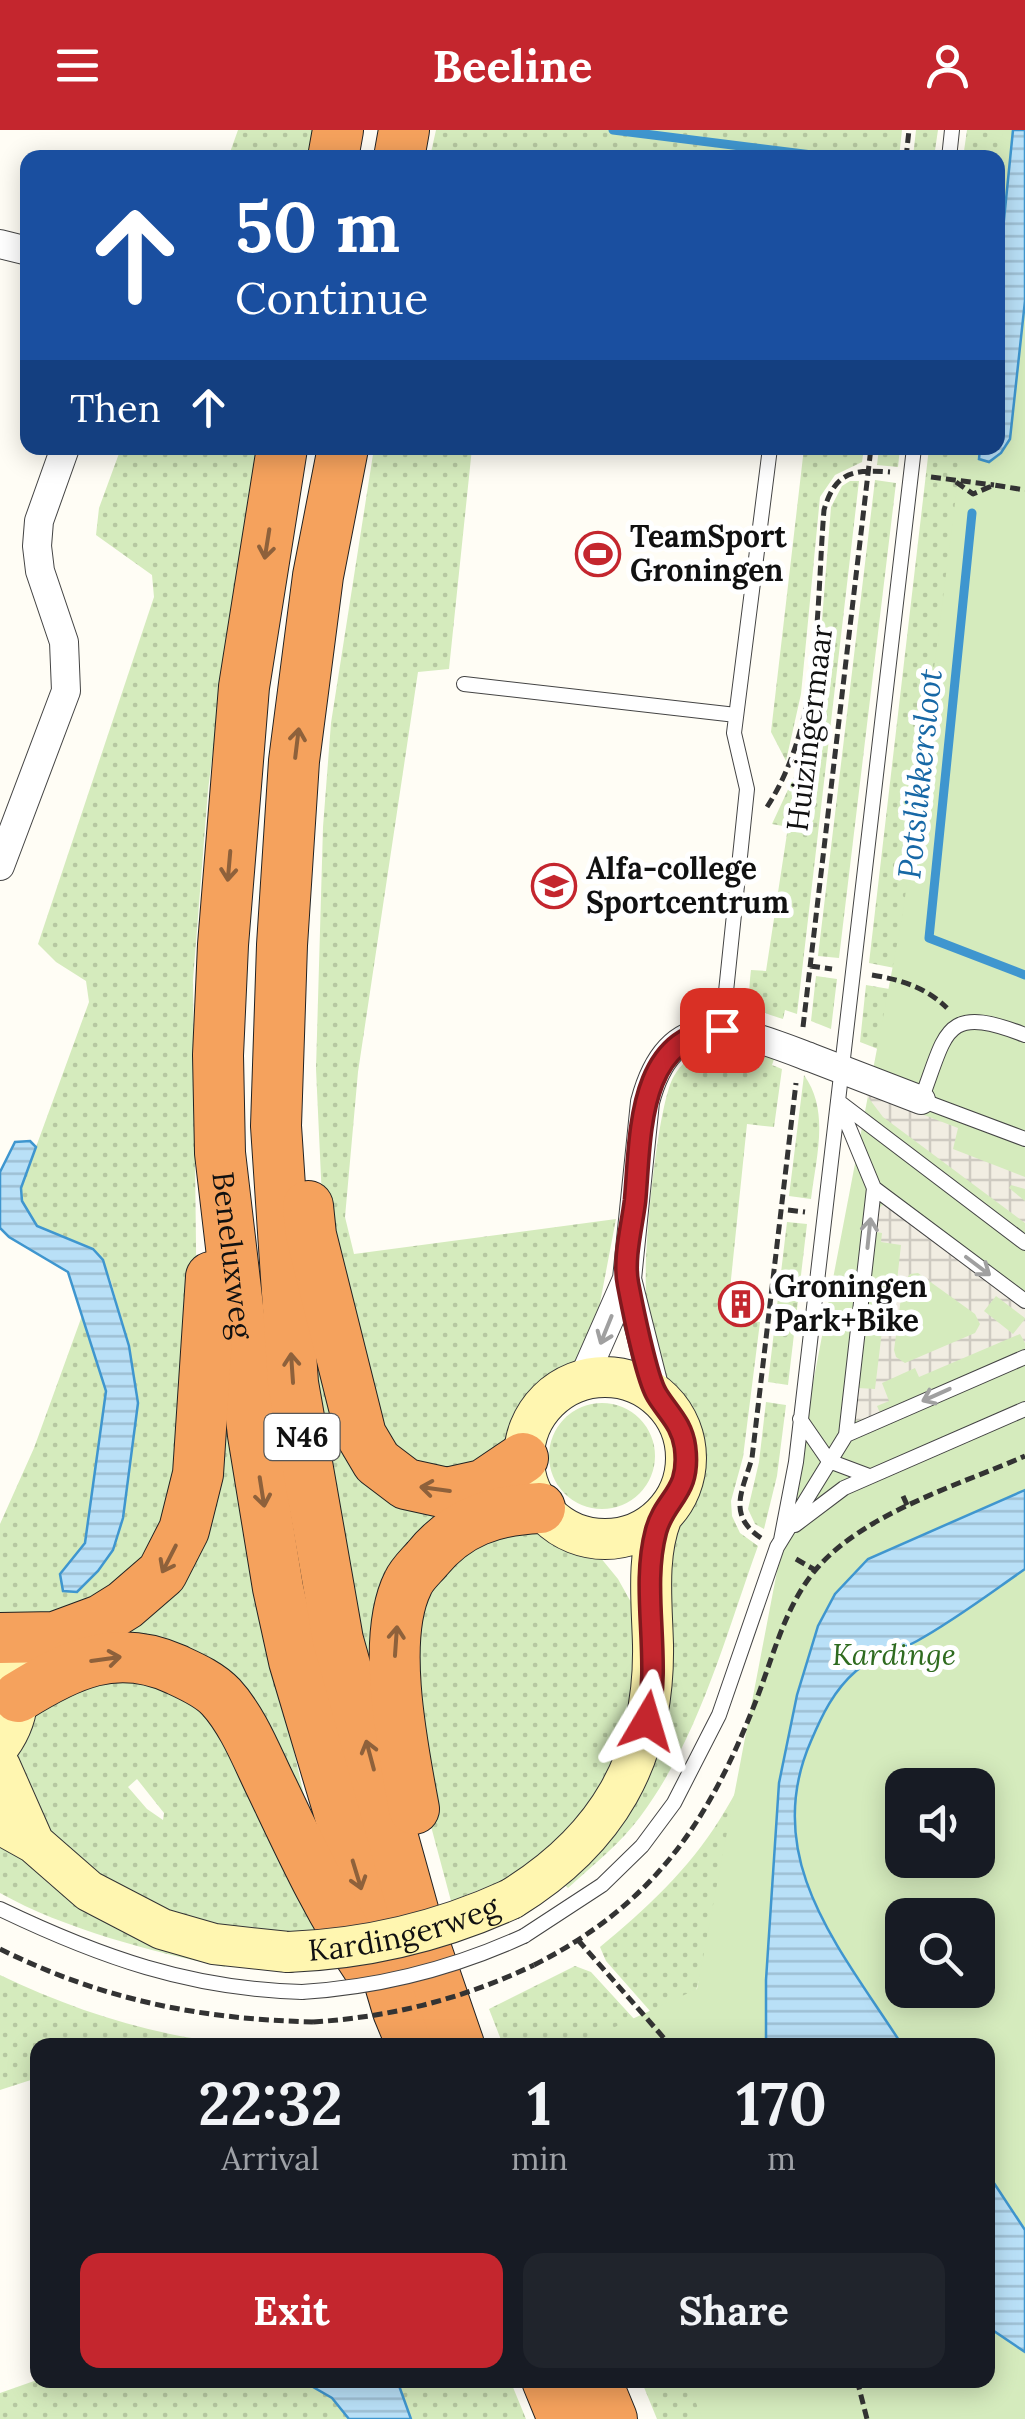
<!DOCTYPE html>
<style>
:root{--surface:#171b24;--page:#20242c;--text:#f1f3f6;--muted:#9ea1a6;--accent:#c4262e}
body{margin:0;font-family:Lora,serif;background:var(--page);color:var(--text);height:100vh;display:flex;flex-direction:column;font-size:38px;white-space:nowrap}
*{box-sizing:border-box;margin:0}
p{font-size:32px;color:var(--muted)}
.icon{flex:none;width:55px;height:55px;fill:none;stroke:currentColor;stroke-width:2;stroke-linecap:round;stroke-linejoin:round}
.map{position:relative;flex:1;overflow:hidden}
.drawer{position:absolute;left:30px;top:1908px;width:965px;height:350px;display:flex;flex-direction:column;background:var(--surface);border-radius:20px;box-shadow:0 5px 25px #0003}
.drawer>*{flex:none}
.banner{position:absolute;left:20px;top:20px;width:985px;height:305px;border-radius:20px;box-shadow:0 5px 25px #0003;background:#1a4fa0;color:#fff;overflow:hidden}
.tools{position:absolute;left:885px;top:1638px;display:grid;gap:20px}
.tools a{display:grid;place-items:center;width:110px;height:110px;border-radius:20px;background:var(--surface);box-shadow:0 5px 25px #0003;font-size:50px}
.pin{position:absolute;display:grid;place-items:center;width:85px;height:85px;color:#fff;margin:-42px;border-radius:20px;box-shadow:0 5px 15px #0006}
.me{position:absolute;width:110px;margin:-55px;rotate:7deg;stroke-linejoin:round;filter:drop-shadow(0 0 8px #0008)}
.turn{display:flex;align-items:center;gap:35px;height:210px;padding:0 50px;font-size:45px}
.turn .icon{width:130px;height:130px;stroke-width:2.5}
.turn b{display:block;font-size:70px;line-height:85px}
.then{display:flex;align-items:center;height:95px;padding:0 50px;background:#0003;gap:20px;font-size:38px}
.eta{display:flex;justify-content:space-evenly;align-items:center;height:170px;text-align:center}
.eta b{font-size:60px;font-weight:800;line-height:70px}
.cta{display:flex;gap:20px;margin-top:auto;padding:20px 50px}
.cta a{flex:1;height:115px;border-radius:20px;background:var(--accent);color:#fff;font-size:40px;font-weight:800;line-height:115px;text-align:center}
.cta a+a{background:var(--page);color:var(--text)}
header{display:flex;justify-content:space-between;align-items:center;height:130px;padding:0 50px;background:var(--accent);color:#fff;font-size:45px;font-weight:800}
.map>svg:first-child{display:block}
</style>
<header><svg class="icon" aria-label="menu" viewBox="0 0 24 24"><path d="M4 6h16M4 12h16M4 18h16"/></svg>Beeline<svg class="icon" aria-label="person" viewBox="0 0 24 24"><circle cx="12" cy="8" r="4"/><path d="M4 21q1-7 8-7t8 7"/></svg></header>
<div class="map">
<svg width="1025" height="2289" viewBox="0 0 1025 2289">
<defs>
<pattern id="grass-dots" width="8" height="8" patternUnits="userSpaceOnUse" patternTransform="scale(2.5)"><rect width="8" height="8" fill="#d5ebbd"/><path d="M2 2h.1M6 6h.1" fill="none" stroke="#b6c8a1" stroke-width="1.8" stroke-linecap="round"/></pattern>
<pattern id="plaza-grid" width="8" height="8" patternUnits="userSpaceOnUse" patternTransform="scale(2.5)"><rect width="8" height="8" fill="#f1ede2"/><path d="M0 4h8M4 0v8" fill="none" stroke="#cecac1"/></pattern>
<pattern id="water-rules" width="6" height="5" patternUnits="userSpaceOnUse" patternTransform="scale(2.5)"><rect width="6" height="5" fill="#b9e0f7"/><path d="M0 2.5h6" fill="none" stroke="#9ebfd3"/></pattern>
</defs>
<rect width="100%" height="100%" fill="#fffdf5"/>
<!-- grass -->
<path fill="url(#grass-dots)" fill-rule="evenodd" d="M238,0H317L312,27L228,28Z
M436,0H902L899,27H430Z
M916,0H938L934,27H913Z
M967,0H1013L998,149V28H963Z
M121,318H262L233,464L208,660L193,850L197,1204L170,1408L86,1488L0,1491V1394L34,1318L83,1183L106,1261L85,1413L78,1424L69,1463L138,1273L129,1216L110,1148L93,1119L37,1096L22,1071L21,1058L89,872L86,851L56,832L38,814L154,467L152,445L96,405L99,378Z
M374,318H472L449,539L418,542L358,942L345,1087L354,1124L616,1089L595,1199L577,1233L544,1256L526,1281L506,1321L433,1345L381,1312L325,1134L316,939L323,697L331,593Z
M804,318H864L862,332L835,345L820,367L801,564L786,631L771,602Z
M879,318H900L898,337L877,335Z
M929,318H980L910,841L869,833Z
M875,350L896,353L839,828L818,826Z
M850,351H859L797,884L785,880L783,889C748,878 747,876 751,840L766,841L788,697L772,694L799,636L816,566L831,377L842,356Z
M816,846L837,849L831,899L811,891Z
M866,855L901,861L919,935L860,912Z
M740,916L774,929L772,935L782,939L774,997L747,994L727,1188L760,1192L743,1327L731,1371L732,1386L740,1403L758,1416C725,1507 699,1608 640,1687C620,1714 593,1735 568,1758L563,1753L599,1720L678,1384C695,1355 699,1320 687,1288C682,1274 670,1262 665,1247C657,1224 652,1197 647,1173C641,1139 657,973 674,946C689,920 713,917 740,916Z
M804,945C830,981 816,1027 811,1069L789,1066Z
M787,1092L807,1094L788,1255L768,1252Z
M306,1150L341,1288L450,1373L428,1408L387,1615L333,1386Z
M220,1223L262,1480L305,1670L138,1517L120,1494L144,1475Z
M766,1272L786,1275L777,1346L764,1399L755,1394L748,1379L759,1332Z
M549 1326a53 53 0 1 1 106 0a53 53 0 1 1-106 0Z
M545,1399L600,1427L618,1449L632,1474L635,1572L617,1629L577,1690L517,1745L451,1771L432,1700L419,1630L413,1486L464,1412Z
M807,1484L680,1915L606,1831L600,1817C645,1780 689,1739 720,1689C759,1628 781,1552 807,1484Z
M83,1548L176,1551L224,1591L327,1799L281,1803L220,1798L130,1766L60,1715L26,1662L15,1634L21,1605L37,1575ZM137,1649L164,1683L163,1690L147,1679L128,1657Z
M0,1708L49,1754L90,1782L225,1833V1837C153,1822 64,1799 0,1763Z
M575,1836L591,1842L658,1915H503L489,1879Z
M0,1845C79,1883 165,1910 253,1915H61L45,1910L43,1915H38L37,1948L0,1960Z
M37,2250H301L332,2268L349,2289H0V2263Z
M397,2250H510L526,2289H411Z
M641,2250H843L855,2289H657Z"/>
<!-- park -->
<path fill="#d5ebbd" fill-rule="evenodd" d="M1003,0H1025V2289H703L686,2250H988V1915H576L697,1859L903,783L962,318H998V39ZM902,1655H978V1730H902ZM902,1785H978V1860H902Z"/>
<!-- plaza -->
<path fill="url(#plaza-grid)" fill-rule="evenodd" d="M864,962L958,998L953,1019L1025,1047V1059L1011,1055L1009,1058L1025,1071V1093L883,987Z
M884,1074L1025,1179V1188L996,1166L984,1181L1013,1204L1025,1189V1213L1020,1204L919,1247L915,1238L882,1253L889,1271L877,1276L880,1283L857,1291L854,1287L858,1258L875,1259L888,1151H897L901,1115L881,1112L882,1103L876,1102L879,1078ZM918,1143L975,1184L980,1194L975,1203L905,1233L896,1227L894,1220L903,1153L910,1144Z"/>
<!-- water -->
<path fill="url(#water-rules)" stroke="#3f96cf" stroke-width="2.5" d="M1013,0H1025V171L1010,309L1001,323L989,332L979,329L980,318H998V149Z
M30,1011L36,1017L21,1058L22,1071L37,1096L93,1119L103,1130L129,1216L138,1273L123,1388L113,1420L98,1441L77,1462L63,1461L60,1444L85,1413L106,1261L68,1142L9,1107L0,1098V1042L15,1012Z
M1025,1360V1439C989,1464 955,1490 917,1511C897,1522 874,1527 856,1541C834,1560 822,1585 811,1611C759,1729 842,1821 902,1915H766V1850L779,1653L797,1565L818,1496L835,1464L868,1429Z
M988,2044L1025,2100V2222L988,2197Z
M301,2250H397L411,2289H349L332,2268Z"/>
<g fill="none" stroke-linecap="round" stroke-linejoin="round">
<!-- stream -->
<path stroke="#3f96cf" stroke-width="9" d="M613,0L836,28
M972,383L929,808L1025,845"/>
<defs>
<path id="lane" d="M949,28L952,0
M464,554L736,585
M722,900L747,659L734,603L770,318
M1025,905C943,873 947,902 921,970L1025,1009
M838,971L1025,1113
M874,1058L1025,1171
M800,1289L829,1331L869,1346
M846,1305L1025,1227
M795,1395L844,1358L1025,1279
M781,1410L796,1332L914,318
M0,1779C100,1827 190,1859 302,1862
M524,1806L602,1755L642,1716L674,1673L719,1585L777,1417L846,1305L874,1058L838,971"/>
<path id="street" d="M0,114L28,121
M0,736L66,561L64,512L40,441L37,416L39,391L65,318
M627,1149L656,1264
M583,1249L627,1149L645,972C672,870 740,901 812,928C848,942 885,956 921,970"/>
<path id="secondary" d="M524 1328a81 81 0 1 1 162 0a81 81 0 1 1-162 0Z
M0,1515C25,1545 22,1585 0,1615
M0,1636L34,1713
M0,1694L34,1713L89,1761L162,1799L214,1814L288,1822
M511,1769C607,1710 655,1629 653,1515C652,1473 646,1426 662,1386"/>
<g id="highway">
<path d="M333,28L338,0"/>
<path d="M399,28L404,0"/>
<path id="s1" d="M282,318L244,557L223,815L218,925L220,1023L253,1305L278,1458L294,1531L398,1881L412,1915"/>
<path d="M343,318L318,446L294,631L282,815L276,996L293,1253L338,1510L415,1787L459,1915"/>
<path d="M308,1076L311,1105L361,1305L377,1332L406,1354L447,1363L483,1355L523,1328"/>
<path d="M0,1508L55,1507L101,1490L125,1475L162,1443L184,1400L198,1344L211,1147"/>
<path d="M18,1567C69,1535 116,1512 175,1539C190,1546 209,1554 221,1567C244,1592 258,1630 273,1660C302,1721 329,1780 367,1836"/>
<path d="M414,1679C403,1619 380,1509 408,1453C412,1444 421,1436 427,1429C457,1392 494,1380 540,1378"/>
<path d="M547,2250L563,2289"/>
<path d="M596,2250L612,2289"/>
</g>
</defs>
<!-- lane casing -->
<use href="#lane" stroke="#444" stroke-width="16"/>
<!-- street casing -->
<use href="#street" stroke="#444" stroke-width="30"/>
<!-- secondary casing -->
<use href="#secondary" stroke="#333" stroke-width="42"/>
<!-- highway casing -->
<use href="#highway" stroke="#222" stroke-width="52"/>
<!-- path -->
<path stroke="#333" stroke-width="5" stroke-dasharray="10 5" stroke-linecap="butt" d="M906,28L909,0
M931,347L994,355
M956,352L973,364L994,355L1025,360
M767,677C822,592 816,478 824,380C835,342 853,339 890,342
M810,836L832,839
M872,845C902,850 925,857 947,878
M803,897L871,318
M788,1080L805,1082
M903,1366L908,1377
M761,1408C727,1385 742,1362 752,1328L796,953
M796,1429L815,1440
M578,1810L670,1915
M0,1819C103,1870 199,1889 313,1892
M534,1835C655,1774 710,1690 757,1568C774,1524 786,1473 818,1437C867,1382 959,1355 1025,1326
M857,2250L867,2289"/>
<!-- lane -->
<use href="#lane" stroke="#fff" stroke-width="14"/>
<!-- street -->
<use href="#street" stroke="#fff" stroke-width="28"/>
<!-- secondary -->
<use href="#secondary" stroke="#fff6b0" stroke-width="40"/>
<!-- highway -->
<use href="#highway" stroke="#f5a25d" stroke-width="50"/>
<defs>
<path id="lane-bridge" d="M302,1862C381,1857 452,1839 524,1806"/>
<g id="secondary-bridge">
<path id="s2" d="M288,1822C367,1819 439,1802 511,1769"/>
</g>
</defs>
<!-- lane-bridge casing -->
<use href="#lane-bridge" stroke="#444" stroke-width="16" stroke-linecap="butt"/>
<!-- secondary-bridge casing -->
<use href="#secondary-bridge" stroke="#333" stroke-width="42" stroke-linecap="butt"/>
<!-- path-bridge -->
<path stroke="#333" stroke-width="5" stroke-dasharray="10 5" stroke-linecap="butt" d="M313,1892C391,1887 463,1869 534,1835"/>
<!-- lane-bridge -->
<use href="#lane-bridge" stroke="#fff" stroke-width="14"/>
<!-- secondary-bridge -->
<use href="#secondary-bridge" stroke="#fff6b0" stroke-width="40"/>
</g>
<!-- one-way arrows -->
<defs><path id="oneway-shaft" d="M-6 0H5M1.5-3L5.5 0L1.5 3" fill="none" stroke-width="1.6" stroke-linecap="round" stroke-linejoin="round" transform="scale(2.5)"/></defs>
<g stroke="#8e613b">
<use href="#oneway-shaft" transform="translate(267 414) rotate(99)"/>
<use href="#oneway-shaft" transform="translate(297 613) rotate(-83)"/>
<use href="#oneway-shaft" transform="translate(229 736) rotate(95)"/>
<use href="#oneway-shaft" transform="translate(292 1238) rotate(-94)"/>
<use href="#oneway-shaft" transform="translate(435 1359) rotate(-172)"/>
<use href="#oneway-shaft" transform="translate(262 1362) rotate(81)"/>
<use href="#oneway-shaft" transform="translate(169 1429) rotate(117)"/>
<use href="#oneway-shaft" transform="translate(396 1511) rotate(-86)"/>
<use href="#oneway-shaft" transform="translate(106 1529) rotate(-8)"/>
<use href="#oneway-shaft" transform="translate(370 1625) rotate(-105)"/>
<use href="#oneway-shaft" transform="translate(357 1745) rotate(73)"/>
</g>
<g stroke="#a0a0a0">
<use href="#oneway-shaft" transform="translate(869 1103) rotate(-84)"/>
<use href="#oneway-shaft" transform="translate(978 1136) rotate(37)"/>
<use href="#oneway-shaft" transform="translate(606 1200) rotate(112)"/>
<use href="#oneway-shaft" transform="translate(936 1265) rotate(156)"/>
</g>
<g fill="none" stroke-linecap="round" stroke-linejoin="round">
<defs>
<path id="route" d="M647,1591C662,1529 640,1461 656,1401C665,1367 691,1364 685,1317C682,1294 668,1283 657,1265C647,1250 632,1175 628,1154C623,1129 632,1096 635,1071C641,1007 636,905 722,900"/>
</defs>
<!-- route casing -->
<use href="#route" stroke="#7f191e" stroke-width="25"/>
<!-- route -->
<use href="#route" stroke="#c4262e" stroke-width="18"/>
</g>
<!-- icons -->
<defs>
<symbol id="stadium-ring" viewBox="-11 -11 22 22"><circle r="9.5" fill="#fff" stroke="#c4262e" stroke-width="1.5"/><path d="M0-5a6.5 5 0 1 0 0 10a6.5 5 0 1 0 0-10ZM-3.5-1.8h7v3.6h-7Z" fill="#c4262e"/></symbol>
<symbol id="university-ring" viewBox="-11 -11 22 22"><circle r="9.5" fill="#fff" stroke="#c4262e" stroke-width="1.5"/><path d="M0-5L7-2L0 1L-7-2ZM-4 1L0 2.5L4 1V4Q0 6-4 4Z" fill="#c4262e"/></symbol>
<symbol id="building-ring" viewBox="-11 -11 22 22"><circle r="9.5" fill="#fff" stroke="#c4262e" stroke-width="1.5"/><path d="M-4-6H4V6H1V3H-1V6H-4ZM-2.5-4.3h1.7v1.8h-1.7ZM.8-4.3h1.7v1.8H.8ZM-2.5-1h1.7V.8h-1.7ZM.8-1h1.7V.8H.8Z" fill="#c4262e"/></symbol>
</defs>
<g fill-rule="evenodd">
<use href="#stadium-ring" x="573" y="399" width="50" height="50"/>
<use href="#university-ring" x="529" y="731" width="50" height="50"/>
<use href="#building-ring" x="716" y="1149" width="50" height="50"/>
</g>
<g text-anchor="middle" stroke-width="10" stroke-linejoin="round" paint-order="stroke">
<!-- shield labels -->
<rect fill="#fff" stroke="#585858" stroke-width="2.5" x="264.5" y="1284" width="75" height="46" rx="8"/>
<g font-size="28" font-weight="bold" fill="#111">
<text x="302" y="1317">N46</text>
</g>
<!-- poi labels -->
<g font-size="30" font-weight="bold" fill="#111" stroke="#fff" text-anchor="start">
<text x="630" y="417">TeamSport<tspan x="630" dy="34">Groningen</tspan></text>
<text x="586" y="749">Alfa-college<tspan x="586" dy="34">Sportcentrum</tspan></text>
<text x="774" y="1167">Groningen<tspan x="774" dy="34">Park+Bike</tspan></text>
</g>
<!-- street labels -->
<g font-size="30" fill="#111" stroke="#fff">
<text transform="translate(810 598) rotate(-83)" y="10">Huizingermaar</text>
<text dy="10" stroke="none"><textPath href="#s1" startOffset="812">Beneluxweg</textPath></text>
<text dy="10" stroke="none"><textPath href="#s2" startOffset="118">Kardingerweg</textPath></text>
</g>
<!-- park labels -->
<g font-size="30" font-style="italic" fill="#2f6b1f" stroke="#fff">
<text x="894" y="1535">Kardinge</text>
</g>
<!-- water labels -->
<g font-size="32" font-style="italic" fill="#1768a6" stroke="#fff">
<text transform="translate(920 644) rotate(-84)" y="11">Potslikkersloot</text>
</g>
</g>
</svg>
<div class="tools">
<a><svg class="icon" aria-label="sound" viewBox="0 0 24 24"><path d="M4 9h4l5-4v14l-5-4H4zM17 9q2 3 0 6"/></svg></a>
<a><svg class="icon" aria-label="search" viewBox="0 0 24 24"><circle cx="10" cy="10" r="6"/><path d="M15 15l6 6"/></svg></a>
</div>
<div class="pin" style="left:722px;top:900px;background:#d93025"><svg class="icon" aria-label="arrive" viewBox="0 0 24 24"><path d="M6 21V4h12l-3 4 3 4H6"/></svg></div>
<svg class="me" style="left:647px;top:1591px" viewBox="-20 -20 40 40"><path d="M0-17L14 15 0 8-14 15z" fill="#c4262e" stroke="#fff" stroke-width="4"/></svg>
<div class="banner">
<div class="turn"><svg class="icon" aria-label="ahead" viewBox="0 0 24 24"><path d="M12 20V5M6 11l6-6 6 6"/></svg><div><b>50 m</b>Continue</div></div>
<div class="then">Then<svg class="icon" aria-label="ahead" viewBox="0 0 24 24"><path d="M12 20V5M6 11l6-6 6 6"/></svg></div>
</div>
<section class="drawer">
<div class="eta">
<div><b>22:32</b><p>Arrival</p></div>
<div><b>1</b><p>min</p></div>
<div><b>170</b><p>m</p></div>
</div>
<div class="cta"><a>Exit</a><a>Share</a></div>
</section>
</div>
